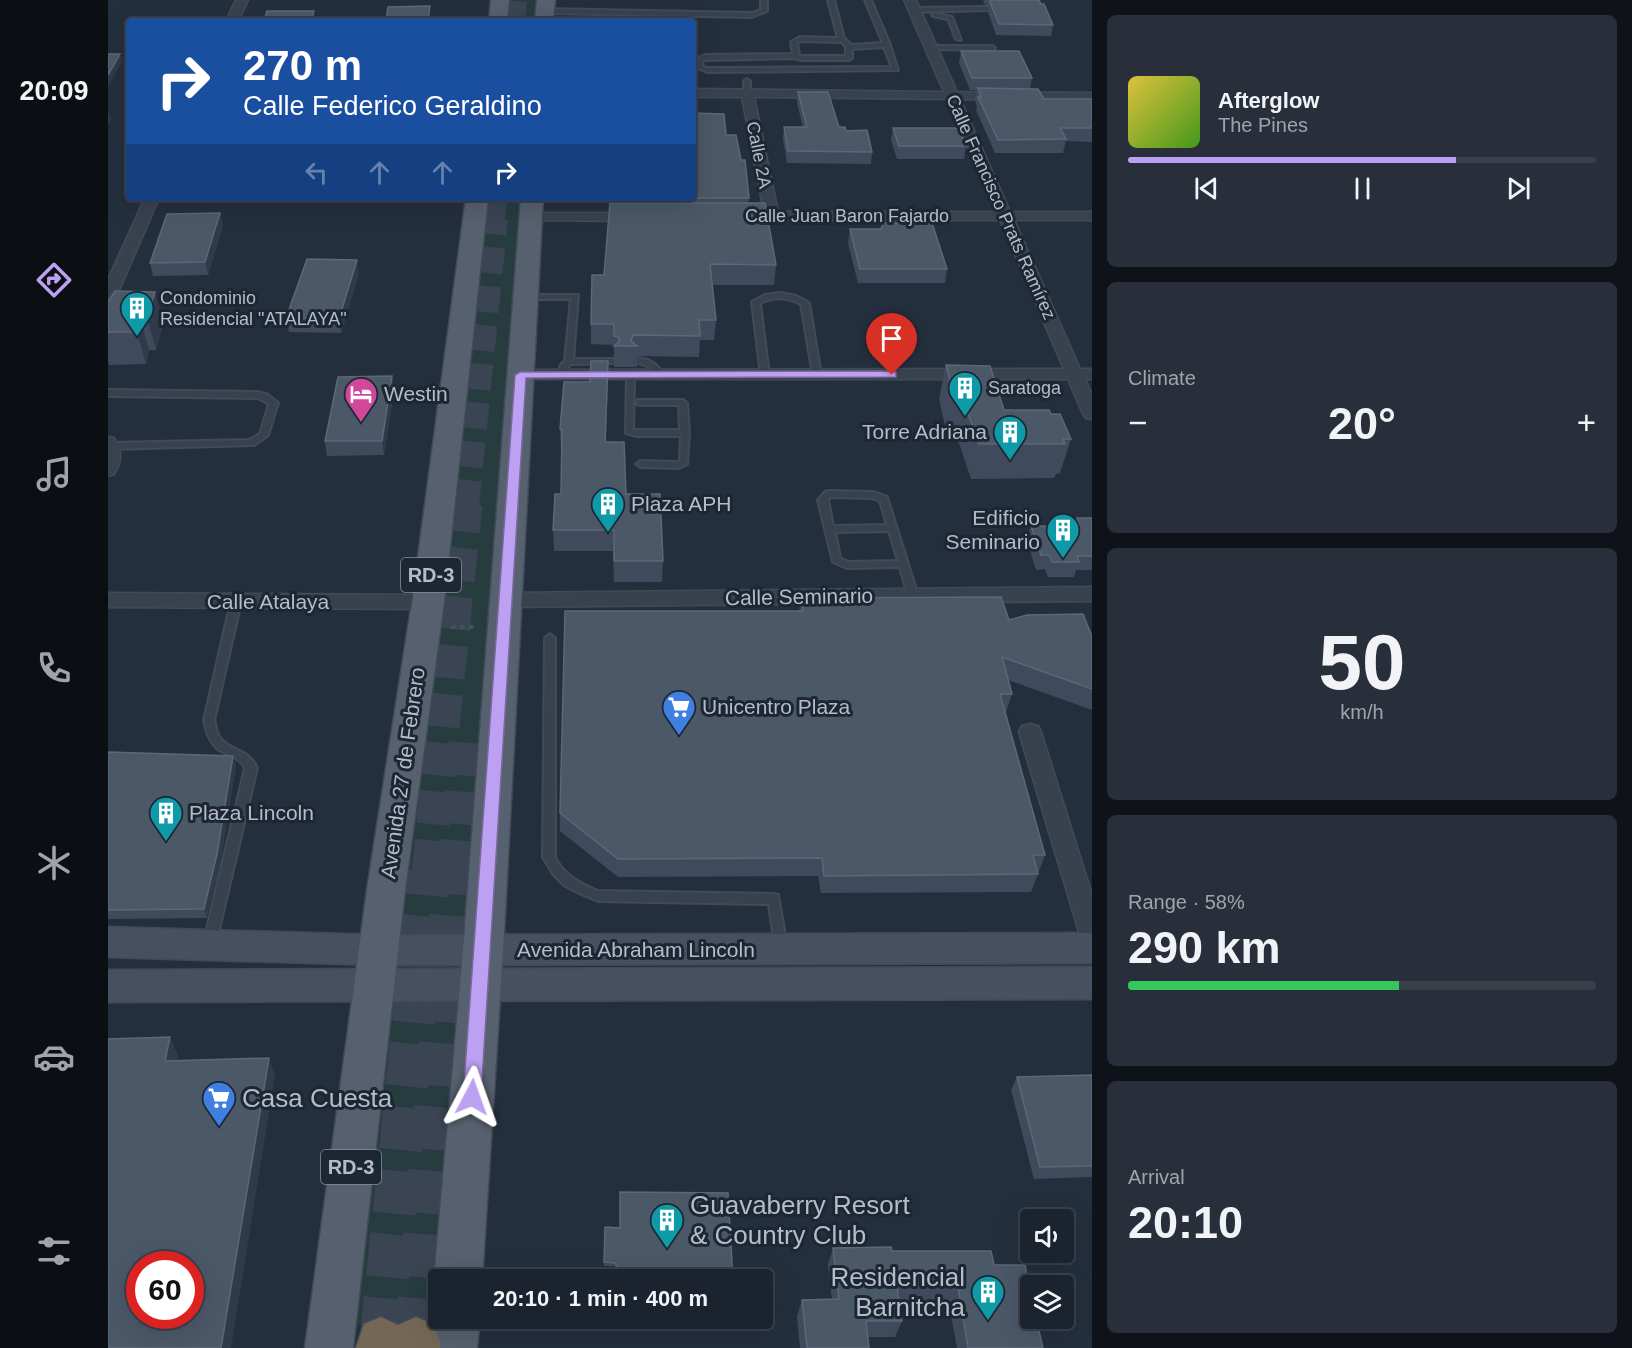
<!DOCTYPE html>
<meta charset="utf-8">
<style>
body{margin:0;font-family:Arial,sans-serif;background:#282f3a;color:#f1f3f6;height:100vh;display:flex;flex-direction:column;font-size:22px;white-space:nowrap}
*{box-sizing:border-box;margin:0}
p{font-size:20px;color:#a0a4aa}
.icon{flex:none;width:33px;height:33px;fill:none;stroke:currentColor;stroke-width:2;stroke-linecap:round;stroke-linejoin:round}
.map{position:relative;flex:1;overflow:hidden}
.side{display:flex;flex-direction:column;gap:15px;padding:15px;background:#0f1319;width:540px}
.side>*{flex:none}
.guide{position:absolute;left:18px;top:18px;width:570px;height:183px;border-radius:6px;box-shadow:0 6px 24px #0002,0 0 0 2px #39404a;background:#1a4fa0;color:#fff;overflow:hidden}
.controls{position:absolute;left:912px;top:1209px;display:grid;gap:12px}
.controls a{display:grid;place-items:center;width:54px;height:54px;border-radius:6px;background:#1b232e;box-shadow:0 6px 24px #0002,0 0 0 2px #39404a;font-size:30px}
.speed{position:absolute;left:18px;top:1251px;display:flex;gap:12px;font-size:30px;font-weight:700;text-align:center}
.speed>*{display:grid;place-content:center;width:78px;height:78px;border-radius:50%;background:#1b232e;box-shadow:0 6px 24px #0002,0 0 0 2px #39404a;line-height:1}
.speed .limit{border:9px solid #d22;background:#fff;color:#111}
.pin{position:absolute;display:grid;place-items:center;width:51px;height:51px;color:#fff;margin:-62px -26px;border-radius:50% 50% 50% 0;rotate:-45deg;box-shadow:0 0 6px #0007}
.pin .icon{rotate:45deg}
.me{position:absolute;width:66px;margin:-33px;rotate:4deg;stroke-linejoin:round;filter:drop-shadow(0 0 4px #0008)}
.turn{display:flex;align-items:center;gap:21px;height:126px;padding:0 18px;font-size:27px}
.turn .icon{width:78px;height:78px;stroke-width:2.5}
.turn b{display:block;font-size:42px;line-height:51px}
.lanes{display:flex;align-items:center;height:57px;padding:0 18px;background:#0003;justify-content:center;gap:30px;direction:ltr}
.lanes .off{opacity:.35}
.big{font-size:45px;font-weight:800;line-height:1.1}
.side .tile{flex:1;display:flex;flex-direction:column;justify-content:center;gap:9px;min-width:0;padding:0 21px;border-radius:9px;background:#282f3a}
.side .dial{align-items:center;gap:0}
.dial b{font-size:78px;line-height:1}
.song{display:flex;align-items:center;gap:18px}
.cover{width:72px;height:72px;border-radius:9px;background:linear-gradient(135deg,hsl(50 70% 55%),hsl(100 70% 35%))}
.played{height:6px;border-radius:3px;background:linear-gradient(90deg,#bca0f2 70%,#39404a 70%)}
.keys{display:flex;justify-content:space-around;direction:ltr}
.heat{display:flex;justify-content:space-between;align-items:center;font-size:33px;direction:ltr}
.charge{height:9px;border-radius:4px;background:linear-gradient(90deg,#34c759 58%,#39404a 0)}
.trip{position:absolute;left:320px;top:1269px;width:345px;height:60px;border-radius:6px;background:#1b232e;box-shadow:0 6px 24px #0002,0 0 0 2px #39404a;font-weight:800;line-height:60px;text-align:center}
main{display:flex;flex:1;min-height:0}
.tab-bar{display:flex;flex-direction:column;width:108px;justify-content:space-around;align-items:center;background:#0b0e12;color:#a0a4aa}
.tab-bar .icon{width:42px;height:42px}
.tab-bar .active{color:#bca0f2}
.tab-bar b{font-size:27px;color:#f1f3f6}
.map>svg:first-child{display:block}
.green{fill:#263c3f}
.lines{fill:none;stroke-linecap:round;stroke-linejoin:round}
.motorway-tunnel-far3{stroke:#3a4453;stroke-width:20;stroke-dasharray:20 10;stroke-linecap:butt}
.motorway-tunnel-far2{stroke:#3a4453;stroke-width:26;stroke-dasharray:26 13;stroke-linecap:butt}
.motorway-tunnel-far1{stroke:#3a4453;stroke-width:33;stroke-dasharray:33 16;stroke-linecap:butt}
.motorway-tunnel{stroke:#3a4453;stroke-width:43;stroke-dasharray:43 21;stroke-linecap:butt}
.service-casing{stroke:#414a57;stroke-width:4}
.minor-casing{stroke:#414a57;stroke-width:3}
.secondary-casing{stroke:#414a57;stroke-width:3}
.primary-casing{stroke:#414a57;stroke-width:3}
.motorway-casing{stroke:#434c59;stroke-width:3}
.path{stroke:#3f5557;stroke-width:4;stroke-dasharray:4.5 4.5;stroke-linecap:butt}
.service{fill:#38414e;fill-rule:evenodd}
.minor{fill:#38414e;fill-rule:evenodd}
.secondary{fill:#465061;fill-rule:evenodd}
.primary{fill:#56606e;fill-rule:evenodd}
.motorway{fill:#746855;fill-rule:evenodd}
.wall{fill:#3f4b5c}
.shaded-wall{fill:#2f3b4b}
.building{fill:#4b5868;stroke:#5c6777;stroke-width:1.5;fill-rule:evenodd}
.route{fill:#bca0f2;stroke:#7a689d;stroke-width:1.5}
.labels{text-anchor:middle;stroke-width:6;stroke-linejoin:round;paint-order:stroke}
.far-street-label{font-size:18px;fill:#b4bcc9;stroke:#1d2633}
.far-poi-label{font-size:18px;fill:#b4bcc9;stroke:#1d2633;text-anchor:start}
.shield{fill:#1d2633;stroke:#878f9c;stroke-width:1.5}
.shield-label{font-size:20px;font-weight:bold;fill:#b4bcc9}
.poi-label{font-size:21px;fill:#b4bcc9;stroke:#1d2633;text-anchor:start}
.street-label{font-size:21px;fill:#b4bcc9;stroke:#1d2633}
.near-poi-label{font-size:26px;fill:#b4bcc9;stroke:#1d2633;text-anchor:start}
</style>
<main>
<nav class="tab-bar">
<b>20:09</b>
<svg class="icon active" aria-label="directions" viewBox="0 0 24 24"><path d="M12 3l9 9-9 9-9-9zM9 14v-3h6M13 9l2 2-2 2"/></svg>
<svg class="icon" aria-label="music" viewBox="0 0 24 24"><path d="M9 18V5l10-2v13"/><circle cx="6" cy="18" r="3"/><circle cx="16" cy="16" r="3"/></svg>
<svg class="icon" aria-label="phone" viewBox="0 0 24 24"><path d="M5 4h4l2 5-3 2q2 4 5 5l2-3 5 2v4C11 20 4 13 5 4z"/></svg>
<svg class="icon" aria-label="climate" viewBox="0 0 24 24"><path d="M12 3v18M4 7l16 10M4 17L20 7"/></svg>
<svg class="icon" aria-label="car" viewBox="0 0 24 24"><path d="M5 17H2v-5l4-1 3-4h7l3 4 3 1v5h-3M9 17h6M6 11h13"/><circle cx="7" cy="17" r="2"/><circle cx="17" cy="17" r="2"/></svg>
<svg class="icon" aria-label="filters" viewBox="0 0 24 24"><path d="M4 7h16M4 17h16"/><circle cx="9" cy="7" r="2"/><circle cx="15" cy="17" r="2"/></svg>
</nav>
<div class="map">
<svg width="984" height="1348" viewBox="0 0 984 1348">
<rect width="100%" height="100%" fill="#242f3e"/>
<g class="green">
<path d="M396 0H433L432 21H394Z"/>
<path d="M375 198H419L330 1280V1318L337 1320 240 1325Z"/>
</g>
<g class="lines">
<g class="motorway-tunnel-far3">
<path d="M407 21 409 0"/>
<path d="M387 221 389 198"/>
</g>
<path class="motorway-tunnel-far2" d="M358 506 387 219"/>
<g class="motorway-tunnel-far1">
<path d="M320 873 358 504"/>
<path d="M346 873 358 730"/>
</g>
<g class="motorway-tunnel">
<path d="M273 1341 321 872"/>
<path d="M308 1341 346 872"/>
</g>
<defs>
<g id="service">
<path d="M653 0H659V11L644 17 437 13 434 11 437 9 644 13 653 10Z"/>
<path d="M720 0H726L736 38 743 45 775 43 757 0H763L782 45 790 70 600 72 589 68 588 59 597 55 685 54 683 42 692 37 730 38ZM693 41 734 42 738 47V56H694L691 55 689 43ZM776 47 784 67 600 68 595 67 594 60 687 58 693 60H741L744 58V49Z"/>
<path d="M879 7 881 8V10L806 12 803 10 806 8Z"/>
<path d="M827 13 844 17 853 40 848 39 840 19 825 16 824 15Z"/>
<path d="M823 46H884L887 48 884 50 821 49 820 48Z"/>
<path d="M639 79 642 81V93L639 95 636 93V81Z"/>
<path d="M672 293 688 296 701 303 713 375 712 377H709L705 375 693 304C680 297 666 296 652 303L661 375 657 377 653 375 644 302 657 295Z"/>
<path d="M415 295H470L465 359H509V363L463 364 460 367 458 377H452V366L457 361 463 299H418L414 297Z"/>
<path d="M525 358C540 357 549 363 556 375L552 377H549C542 366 537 364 525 362Z"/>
<path d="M519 373H522L526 375 525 430H572L571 405H532L529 404V400H575L579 403 581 433 579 464 571 468 532 467 528 464 532 461 569 462 572 461 573 436H528L518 433Z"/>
<path d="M0 390 150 392 160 395 170 403 160 435 146 445 1 449V443L141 440 152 434 161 404 150 398 0 396Z"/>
<path d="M720 491 765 492 779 497 810 596 809 598H801L800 596 792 567 739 568 725 562 710 500 717 492ZM722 497 764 498 772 501 779 525 725 526 720 500ZM781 531 790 561 740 562 732 558 727 532Z"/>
<path d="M128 599 133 602 106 720C108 726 108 733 112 738 124 753 139 747 149 768L108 942 106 946 102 947 98 946 96 942 137 768C132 757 120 756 110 749 101 742 98 731 96 720L123 602Z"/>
<path d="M442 634 447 638V857C455 875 473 884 490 891L666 894 670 895 679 947 677 951 673 952 669 951 667 947 661 904 490 901 471 893 456 885 445 874 435 857 437 638Z"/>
</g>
<g id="minor">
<path d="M128 0H140L130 21H118Z"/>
<path d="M796 0H808L849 92 984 93V101L852 99 902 212H984V220H906L972 369H984V379H977L984 395V419L978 418 975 414 960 379H406L404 375 412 370 956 369 892 220H631L624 216 631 212H656L634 97H585V89L836 92ZM646 97 839 99 888 212H670Z"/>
<path d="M37 198H51L8 297 0 302V280Z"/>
<path d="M423 213H527L534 217 527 221 418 220 416 217Z"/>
<path d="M0 437 6 438C14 450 14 462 6 474L0 476Z"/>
<path d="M984 587V601L397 607 390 605 387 600 390 595 397 593Z"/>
<path d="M0 593 320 595 327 597 330 602 327 607 320 609 0 607Z"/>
<path d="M922 724 930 726 933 732 984 895V946L975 942 972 935 911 732 914 726Z"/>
</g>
<g id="secondary">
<path d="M0 927 270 935 984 933V963L270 965 0 957Z"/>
<path d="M984 967V999L0 1002V970Z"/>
</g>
<g id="primary">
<path d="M383 0H401L399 21H381Z"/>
<path d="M429 0H447L445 21H427Z"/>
<path d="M358 198H380L336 602 297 890 245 1348H197L259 890 304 602Z"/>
<path d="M413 198H435L395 951 374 1280H330V1288L326 1280 355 951Z"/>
<path d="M330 1304V1318H372L369 1348H321L324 1318Z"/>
</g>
<path id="motorway" d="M273 1317 290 1325 308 1317 325 1324 332 1341V1348H248L256 1324Z"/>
</defs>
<use href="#service" class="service-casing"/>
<use href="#minor" class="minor-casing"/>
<use href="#secondary" class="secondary-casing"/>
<use href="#primary" class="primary-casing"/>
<use href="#motorway" class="motorway-casing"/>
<path class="path" d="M343 627H368"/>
<use href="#service" class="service"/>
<use href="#minor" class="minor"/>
<use href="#secondary" class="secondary"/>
<use href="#primary" class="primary"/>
<use href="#motorway" class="motorway"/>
</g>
<g class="wall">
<path d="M875 0H931L945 25 943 36 888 35 880 12 881 7 877 5Z"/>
<path d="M853 51 924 78 922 89 936 99H984V142L958 141 955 153H887L868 110 869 106 867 101 869 90H862L851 63Z"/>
<path d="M690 92 731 127 738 131 764 152 763 164 679 163 675 139 676 127H695L689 103Z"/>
<path d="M785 128 858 146 856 159H789L783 140Z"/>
<path d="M618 135 641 198 640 203 668 265 666 285H604L608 320 606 340H592L591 357 529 356V367H506V345L483 344V324L496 275 551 203V198H585Z"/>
<path d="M112 213 115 226 100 275 45 276 42 263Z"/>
<path d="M742 229H773L839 269 837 283H750L740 243Z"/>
<path d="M251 273 233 333 181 332 178 318Z"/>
<path d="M47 292 55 324 48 350H41L38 364 1 365 0 361V302Z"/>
<path d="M838 365 896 410 943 414 963 439 952 473 948 474 946 478 863 479 848 434H839L831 399Z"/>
<path d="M284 376 286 390 276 455 219 456 217 441Z"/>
<path d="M500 381 498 442 518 494 555 561 554 582H506L505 551H446L445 530 453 494 454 450H453L452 429 482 382Z"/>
<path d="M969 518H984V570H968L966 577H940L937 569 928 570 919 540 923 526H966Z"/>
<path d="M693 598 901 620 984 634V710L900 680 904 694 898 712H897L937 855 923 892 713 893 710 876 510 877 452 831V813L691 611Z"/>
<path d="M0 752 128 765 112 864 99 918 0 919Z"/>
<path d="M984 1075V1177L926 1179 903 1090 909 1077Z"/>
<path d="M620 1193 508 1266H496L497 1227 512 1228Z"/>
<path d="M725 1248 784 1251 886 1265 935 1348H849L841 1304H792L794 1321 787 1337H760L761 1348H692L689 1316 694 1300 724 1299 720 1265Z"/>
</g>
<g class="shaded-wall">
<path d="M206 11 207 19V21H203Z"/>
<path d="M12 54 14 62 0 87V75Z"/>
<path d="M1 112 3 120 0 125V113Z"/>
<path d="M112 213 115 226 100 275 97 262Z"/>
<path d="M249 260 251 273 233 333 231 319Z"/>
<path d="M47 292 55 324 48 350 39 318Z"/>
<path d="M32 318 41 350 38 364 29 332Z"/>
<path d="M500 361V381L497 462V442Z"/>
<path d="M284 376 286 390 276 455 274 441Z"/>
<path d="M125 756 128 765 112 864 99 918 96 909Z"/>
<path d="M62 1037 70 1054 65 1077 57 1061Z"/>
<path d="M161 1058 167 1075 123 1348H113Z"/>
</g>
<g class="building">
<path d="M883 0H931L933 4H936L945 25 891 24 882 2Z"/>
<path d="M322 6 320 21H278L280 7Z"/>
<path d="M159 11H206L203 21H156Z"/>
<path d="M853 51H911L924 78H864Z"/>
<path d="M0 54H12L0 75Z"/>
<path d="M870 88 930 89 936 99H984V128H952L958 139 890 140 870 97H873Z"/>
<path d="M690 92H720L731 127H737L738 131 759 130 764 152 680 151 676 127H699Z"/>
<path d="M585 113 616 114 618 135H628L633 160H637L641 198H552H585Z"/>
<path d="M785 128H851L858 146H791Z"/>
<path d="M502 203H657L668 265 602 264 608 320H591L592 336 525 335 523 341 529 346H506L511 342V337L506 336V324H483L484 275H496Z"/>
<path d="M112 213 97 262 42 263 59 214Z"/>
<path d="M775 223H824L839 269H752L742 229H773Z"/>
<path d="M199 259 249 260 231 319 178 318Z"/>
<path d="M7 291 47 292 39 318H32L29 332H0V302Z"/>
<path d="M483 361H500L497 442H516L518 494H552L555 561H506V530H445L447 494H453L454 430 452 429 456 382H482Z"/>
<path d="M838 365 882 366 896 410H941L943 414H952L963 439H955L957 444H871L855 400H847Z"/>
<path d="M284 376 274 441H217L230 377Z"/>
<path d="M969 518H984V556H969L971 562H944L941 555H933L923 526H972Z"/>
<path d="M893 597 901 620 919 615 975 614 983 634H984V689L894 657 904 694H892L937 855H925L930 874 716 876 714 858 510 859 452 813 457 611H695L693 598Z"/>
<path d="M0 752 125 756 109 854 96 909 0 910Z"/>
<path d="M62 1037 57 1061 161 1058 113 1348H0V1039ZM32 1264H82V1316H32Z"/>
<path d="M984 1075V1166L932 1167 909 1077Z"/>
<path d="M512 1192 620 1193 625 1280H508V1263L496 1262 497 1227 512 1228Z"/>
<path d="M783 1247 784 1251H883L886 1265H917L922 1292V1318H928L935 1348H860L850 1287H789L794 1321H758L761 1348H699L694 1300 731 1299 725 1248Z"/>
</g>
<path class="route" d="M784 371 788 372V377L418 378 373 1097 370 1103 364 1105 357 1103 355 1097 407 375 412 372Z"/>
<defs>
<symbol id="building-pin" viewBox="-11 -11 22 30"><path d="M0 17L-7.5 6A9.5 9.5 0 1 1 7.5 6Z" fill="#0f9aa8" stroke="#1d2633"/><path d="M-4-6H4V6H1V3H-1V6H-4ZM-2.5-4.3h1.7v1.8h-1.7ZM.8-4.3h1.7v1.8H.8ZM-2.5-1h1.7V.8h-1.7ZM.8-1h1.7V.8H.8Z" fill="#fff"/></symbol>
<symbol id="hotel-pin" viewBox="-11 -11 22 30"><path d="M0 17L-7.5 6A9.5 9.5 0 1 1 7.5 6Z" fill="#d1479c" stroke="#1d2633"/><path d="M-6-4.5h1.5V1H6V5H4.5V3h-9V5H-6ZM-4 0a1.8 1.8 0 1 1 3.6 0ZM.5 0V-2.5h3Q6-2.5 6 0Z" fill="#fff"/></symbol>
<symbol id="supermarket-pin" viewBox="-11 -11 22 30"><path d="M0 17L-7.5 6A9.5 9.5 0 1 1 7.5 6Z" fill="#3f7fe0" stroke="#1d2633"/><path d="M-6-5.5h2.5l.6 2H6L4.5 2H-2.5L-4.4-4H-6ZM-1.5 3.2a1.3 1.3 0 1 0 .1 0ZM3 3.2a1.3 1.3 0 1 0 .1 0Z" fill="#fff"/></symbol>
</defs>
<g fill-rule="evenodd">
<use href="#building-pin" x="10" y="289" width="38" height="52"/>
<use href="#building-pin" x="838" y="369" width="38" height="52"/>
<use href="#hotel-pin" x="234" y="375" width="38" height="52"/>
<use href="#building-pin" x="883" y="413" width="38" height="52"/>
<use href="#building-pin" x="481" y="485" width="38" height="52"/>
<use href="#building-pin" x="936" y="511" width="38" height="52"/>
<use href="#supermarket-pin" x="552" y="688" width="38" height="52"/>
<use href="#building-pin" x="39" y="794" width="38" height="52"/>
<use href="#supermarket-pin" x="92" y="1079" width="38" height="52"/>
<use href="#building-pin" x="540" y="1201" width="38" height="52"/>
<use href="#building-pin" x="861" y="1273" width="38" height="52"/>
</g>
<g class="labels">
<g class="far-street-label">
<text transform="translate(651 155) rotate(79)" y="6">Calle 2A</text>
<text transform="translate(893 207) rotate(66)" y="6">Calle Francisco Prats Ramírez</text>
<text x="739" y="222">Calle Juan Baron Fajardo</text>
</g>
<g class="far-poi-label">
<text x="52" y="304">Condominio<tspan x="52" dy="21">Residencial "ATALAYA"</tspan></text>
<text x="880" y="394">Saratoga</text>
</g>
<g class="shield">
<rect x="293" y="558" width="60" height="34" rx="4.5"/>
<rect x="213" y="1150" width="60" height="34" rx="4.5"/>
</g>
<g class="shield-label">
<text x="323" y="582">RD-3</text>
<text x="243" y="1174">RD-3</text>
</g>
<g class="poi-label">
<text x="276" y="401">Westin</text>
<text x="879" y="439" text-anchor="end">Torre Adriana</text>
<text x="523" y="511">Plaza APH</text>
<text x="932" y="525" text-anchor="end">Edificio<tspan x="932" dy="24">Seminario</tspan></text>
<text x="594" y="714">Unicentro Plaza</text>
<text x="81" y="820">Plaza Lincoln</text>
</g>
<g class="street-label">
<text transform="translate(691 597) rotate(-1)" y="7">Calle Seminario</text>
<text x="160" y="609">Calle Atalaya</text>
<text transform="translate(295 773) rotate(-82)" y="7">Avenida 27 de Febrero</text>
<text x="528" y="957">Avenida Abraham Lincoln</text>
</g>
<g class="near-poi-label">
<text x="134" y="1107">Casa Cuesta</text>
<text x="582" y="1214">Guavaberry Resort<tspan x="582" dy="30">&amp; Country Club</tspan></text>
<text x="857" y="1286" text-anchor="end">Residencial<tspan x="857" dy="30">Barnitcha</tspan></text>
</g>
</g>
</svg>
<div class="controls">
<a><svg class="icon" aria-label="sound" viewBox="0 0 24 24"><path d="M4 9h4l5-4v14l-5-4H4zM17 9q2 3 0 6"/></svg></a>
<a><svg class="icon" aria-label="layers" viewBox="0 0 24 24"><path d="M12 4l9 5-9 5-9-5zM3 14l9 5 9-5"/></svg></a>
</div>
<div class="speed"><div class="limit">60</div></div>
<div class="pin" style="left:784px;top:375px;background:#d93025"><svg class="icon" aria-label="arrive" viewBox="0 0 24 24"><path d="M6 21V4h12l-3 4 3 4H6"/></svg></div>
<svg class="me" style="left:364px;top:1097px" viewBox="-20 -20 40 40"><path d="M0-17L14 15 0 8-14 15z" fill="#bca0f2" stroke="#fff" stroke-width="4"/></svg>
<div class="trip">20:10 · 1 min · 400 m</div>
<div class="guide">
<div class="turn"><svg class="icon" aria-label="right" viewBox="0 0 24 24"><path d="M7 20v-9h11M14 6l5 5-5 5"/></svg><div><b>270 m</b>Calle Federico Geraldino</div></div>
<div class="lanes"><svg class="icon off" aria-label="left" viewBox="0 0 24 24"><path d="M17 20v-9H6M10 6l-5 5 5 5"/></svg><svg class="icon off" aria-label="ahead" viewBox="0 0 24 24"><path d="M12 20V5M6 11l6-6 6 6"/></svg><svg class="icon off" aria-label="ahead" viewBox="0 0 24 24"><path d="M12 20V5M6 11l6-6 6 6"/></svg><svg class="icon" aria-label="right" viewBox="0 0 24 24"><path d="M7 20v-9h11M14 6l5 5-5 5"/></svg></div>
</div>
</div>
<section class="side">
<div class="tile">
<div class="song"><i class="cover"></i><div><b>Afterglow</b><p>The Pines</p></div></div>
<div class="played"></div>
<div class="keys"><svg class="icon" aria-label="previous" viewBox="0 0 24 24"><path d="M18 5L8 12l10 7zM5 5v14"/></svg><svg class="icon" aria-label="pause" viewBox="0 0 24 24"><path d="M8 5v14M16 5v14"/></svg><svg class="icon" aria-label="next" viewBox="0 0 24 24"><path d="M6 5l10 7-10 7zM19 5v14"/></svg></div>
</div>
<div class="tile"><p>Climate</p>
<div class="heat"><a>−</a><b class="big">20°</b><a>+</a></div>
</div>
<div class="tile dial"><b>50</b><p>km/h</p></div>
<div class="tile"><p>Range · 58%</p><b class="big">290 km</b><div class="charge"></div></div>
<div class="tile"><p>Arrival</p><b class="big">20:10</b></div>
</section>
</main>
